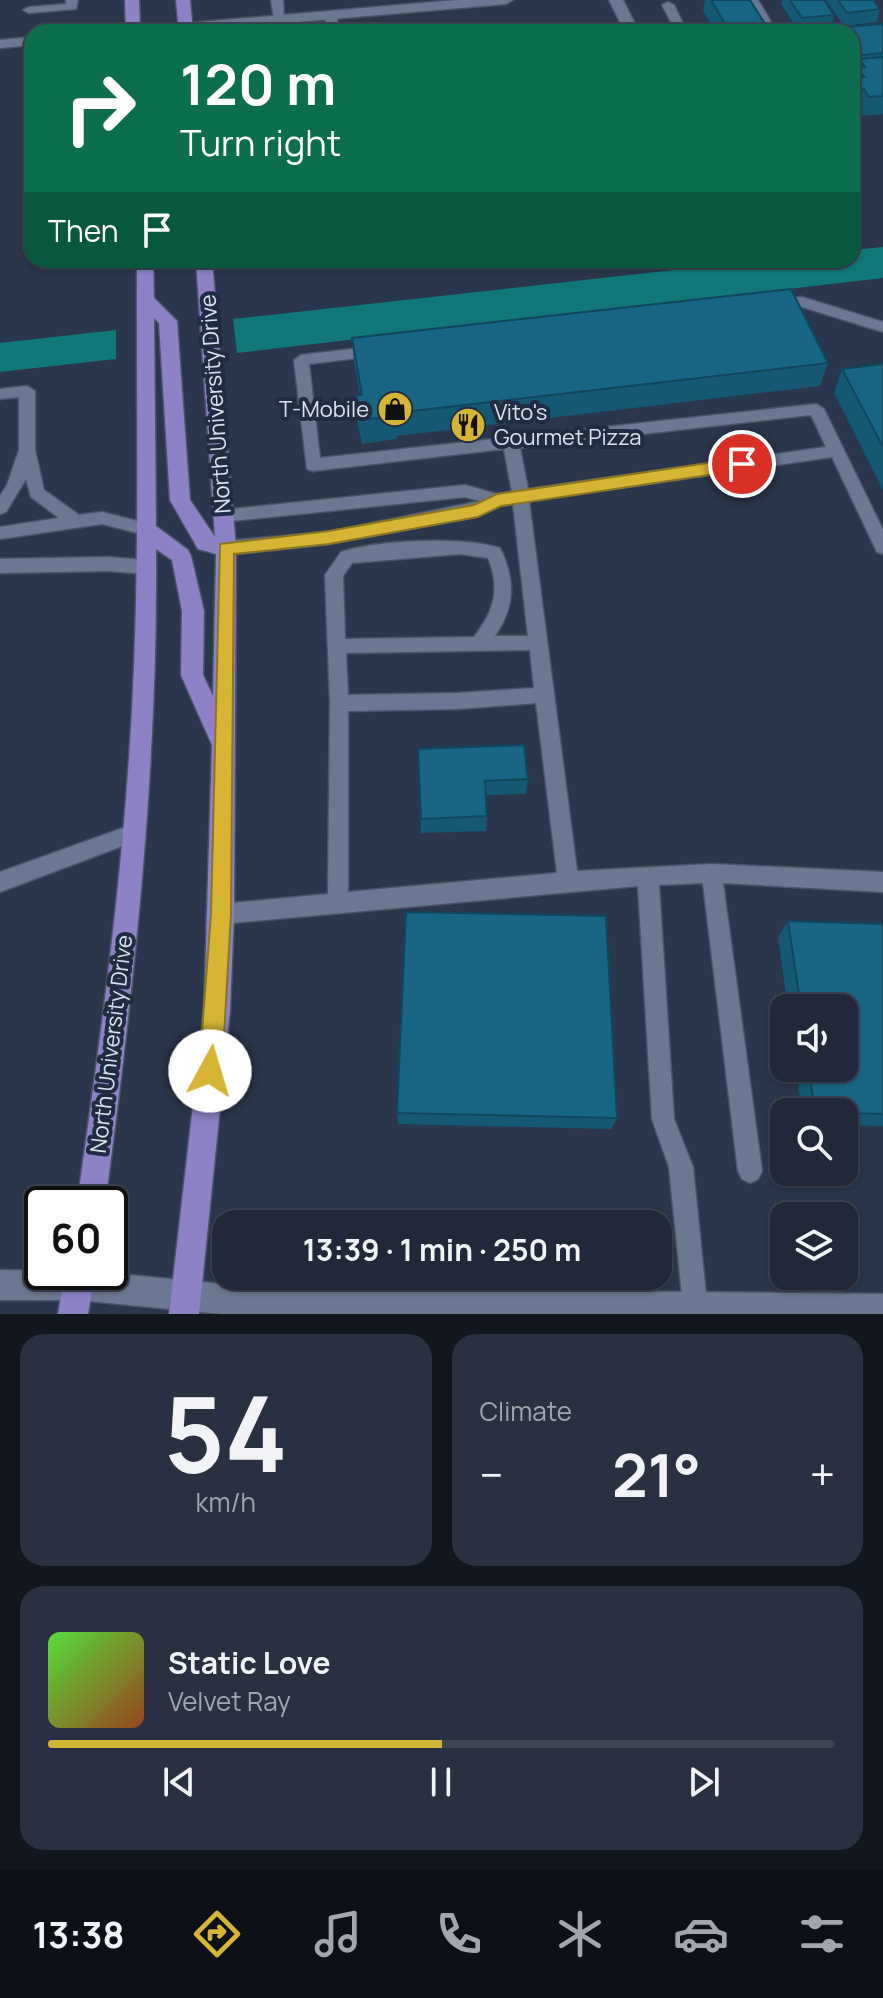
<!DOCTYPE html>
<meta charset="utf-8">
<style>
body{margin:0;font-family:Manrope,sans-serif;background:#283041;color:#f1f3f6;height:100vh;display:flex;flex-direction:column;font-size:30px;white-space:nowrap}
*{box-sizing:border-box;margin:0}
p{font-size:26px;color:#a2a6ae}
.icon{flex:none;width:44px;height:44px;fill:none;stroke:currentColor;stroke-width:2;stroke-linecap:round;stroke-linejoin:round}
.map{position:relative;height:1314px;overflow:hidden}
.drawer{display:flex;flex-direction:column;gap:20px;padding:20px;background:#12161f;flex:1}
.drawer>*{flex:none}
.banner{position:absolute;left:24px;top:24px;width:836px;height:244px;border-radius:24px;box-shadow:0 2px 6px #0004,0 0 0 2px #3d4453;background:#0b6e4f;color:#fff;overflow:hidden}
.buttons{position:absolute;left:770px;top:994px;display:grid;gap:16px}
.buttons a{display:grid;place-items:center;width:88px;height:88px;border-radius:16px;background:#202839;box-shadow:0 2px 6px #0004,0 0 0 2px #3d4453;font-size:40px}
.speed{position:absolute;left:24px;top:1186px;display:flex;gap:16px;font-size:40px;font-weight:700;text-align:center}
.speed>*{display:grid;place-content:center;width:104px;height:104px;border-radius:50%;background:#202839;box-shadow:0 2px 6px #0004,0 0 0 2px #3d4453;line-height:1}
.speed .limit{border:4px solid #111;border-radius:12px;background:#fff;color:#111}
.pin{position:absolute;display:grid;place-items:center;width:68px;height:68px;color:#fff;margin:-34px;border:4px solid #fff;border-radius:50%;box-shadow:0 2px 8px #0007}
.me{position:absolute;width:88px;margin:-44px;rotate:6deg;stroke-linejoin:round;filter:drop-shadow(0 0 6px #0008)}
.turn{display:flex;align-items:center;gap:28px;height:168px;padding:0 24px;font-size:36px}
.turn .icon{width:104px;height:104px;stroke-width:2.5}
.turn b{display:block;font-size:56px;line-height:68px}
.then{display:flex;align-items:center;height:76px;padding:0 24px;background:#0003;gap:16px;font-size:30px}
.big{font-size:60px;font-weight:700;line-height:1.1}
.drawer .tile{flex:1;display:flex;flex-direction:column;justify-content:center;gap:12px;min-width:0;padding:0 28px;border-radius:24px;background:#283041}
.drawer .dial{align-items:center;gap:0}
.dial b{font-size:104px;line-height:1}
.song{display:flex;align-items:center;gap:24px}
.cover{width:96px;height:96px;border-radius:12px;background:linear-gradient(135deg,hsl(110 70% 55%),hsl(20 70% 35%))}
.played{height:8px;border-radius:4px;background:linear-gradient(90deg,#d6b534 50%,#3d4453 50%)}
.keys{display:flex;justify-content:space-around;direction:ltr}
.heat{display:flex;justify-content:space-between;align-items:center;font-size:44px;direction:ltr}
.drawer .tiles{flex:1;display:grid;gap:20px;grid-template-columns:1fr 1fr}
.tile:last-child{grid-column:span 2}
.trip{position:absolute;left:212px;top:1210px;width:460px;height:80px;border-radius:24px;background:#202839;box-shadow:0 2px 6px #0004,0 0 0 2px #3d4453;font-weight:700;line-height:80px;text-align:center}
.tabs{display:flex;height:128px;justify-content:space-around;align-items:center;background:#0d1017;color:#a2a6ae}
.tabs .icon{width:56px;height:56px}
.tabs .current{color:#d6b534}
.tabs b{font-size:36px;color:#f1f3f6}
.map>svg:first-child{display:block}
.water{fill:#107877}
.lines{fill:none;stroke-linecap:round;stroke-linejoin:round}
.service-casing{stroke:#4a5466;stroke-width:3}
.minor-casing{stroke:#4a5466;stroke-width:3}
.tertiary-casing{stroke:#4a5466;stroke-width:3}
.primary-casing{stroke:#4a5466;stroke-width:3}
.service{fill:#6a7891;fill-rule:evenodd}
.minor{fill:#6a7891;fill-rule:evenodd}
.tertiary{fill:#6a7891;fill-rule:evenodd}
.primary{fill:#8c82c5;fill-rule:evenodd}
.wall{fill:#145871}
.building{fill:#176683;stroke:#10475c;stroke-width:2}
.route{fill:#d6b534;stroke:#8b7622;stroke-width:2}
.labels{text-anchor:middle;stroke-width:8;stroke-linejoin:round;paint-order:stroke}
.street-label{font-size:22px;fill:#dae2f0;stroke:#202c41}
.poi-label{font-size:22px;fill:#dae2f0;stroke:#202c41;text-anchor:end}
</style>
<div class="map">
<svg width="883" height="1314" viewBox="0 0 883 1314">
<rect width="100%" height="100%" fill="#2a364c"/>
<g class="water">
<path d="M883 247V278L237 353 233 319 763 260H852V250Z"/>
<path d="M116 330V359L0 372V343Z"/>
</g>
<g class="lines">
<defs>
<g id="service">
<path d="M66 0H78L76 9 29 13 23 10 29 7 66 4Z"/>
<path d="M271 0H283L284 21 274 19Z"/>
<path d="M746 0H758L777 32H765Z"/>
<path d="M668 2 674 5 687 32H626L632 29 673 26 662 5Z"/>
<path d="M330 12 336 15 340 32H328L324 15Z"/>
<path d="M802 297 883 322V332L802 307 776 310 769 305 776 300Z"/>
<path d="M377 346 382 347V355L309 364 320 458 816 404 824 409 883 530V554L877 552 832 457 529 501 577 871 712 864 883 872V892L723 883 762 1171 758 1179 750 1183 742 1179 738 1171 703 883 659 885 674 1119 693 1167 707 1305 703 1314H686L683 1305 669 1167 652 1119 638 886 221 924 214 921 211 914 214 907 221 904 328 894 330 703 325 575 341 552C379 540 462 536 500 548 516 581 515 606 495 636H528L513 504 500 506 478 516 329 544 226 555 218 548 226 541 329 532 480 501 465 497 223 522 215 516 223 510 465 485 497 494 512 492 504 449 313 471 307 469 294 360 301 355ZM811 415 826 447 528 489 520 448ZM460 554 488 558C501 589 494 611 474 637L345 639 343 576 352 563ZM530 650 534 688 458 693 348 695 346 653ZM536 703 557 873 348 892V711L458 709Z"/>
<path d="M27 386 35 391V450L44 490 79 515 102 512 145 523 151 524 153 529 151 534 145 535 102 524 0 539V527L59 518 31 497 26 479 6 512 0 514V496L7 485 19 450V397L0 399V389Z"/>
<path d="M108 557 146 560 155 567 146 574 108 571 0 573V559Z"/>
<path d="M134 824 141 827 144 833 141 839 0 892V872Z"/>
</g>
<g id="minor">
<path d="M457 0H513L506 4 180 32H123L130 28Z"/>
<path d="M609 0H623L639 32H625Z"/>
<path d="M32 37V45L0 48V40Z"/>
</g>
<path id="tertiary" d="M0 1270 98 1272 263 1288 883 1294V1314H221L78 1300H0Z"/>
<g id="primary">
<path d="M125 0H139L140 32H126Z"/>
<path d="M176 0H190L193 32H179Z"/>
<path d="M137 260H153L154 298 177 321 190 500 215 537 196 260H212L236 548 234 914 230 1010 199 1314H169L204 1010 212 745 181 675 182 611 172 560 156 549C158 769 134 986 105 1204H77C98 1056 119 907 129 758 141 592 136 426 137 260ZM154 318 159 323 170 500 198 549 216 554 213 696 203 675 204 611 191 556 188 550 156 526Z"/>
<path d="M65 1272H95L88 1314H58Z"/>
</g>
</defs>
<use href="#service" class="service-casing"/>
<use href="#minor" class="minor-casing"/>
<use href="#tertiary" class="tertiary-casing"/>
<use href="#primary" class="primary-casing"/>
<use href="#service" class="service"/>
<use href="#minor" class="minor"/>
<use href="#tertiary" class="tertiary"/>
<use href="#primary" class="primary"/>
</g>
<g class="wall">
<path d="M705 0H750L770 32H715L703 11Z"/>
<path d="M782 0H824L834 15 831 28 799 31 781 4Z"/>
<path d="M826 0H873L880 9 877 22 844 26Z"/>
<path d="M883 24V114L863 116 858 108 852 109V78H854L856 69H852V32H832L833 28Z"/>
<path d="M352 338 828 363 820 386 397 436V439L362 444 357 419 355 396 360 395 354 362Z"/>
<path d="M883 364V490L834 393 842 369Z"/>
<path d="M418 749 528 779 526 794 486 795 487 816 486 831 421 833Z"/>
<path d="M788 921 883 924V1126L844 1125V1112H802L796 1068H844V1008H788L778 937Z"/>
<path d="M397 1113 617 1118 611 1129 398 1124Z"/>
</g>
<g class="building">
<path d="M711 0H750L770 32H730Z"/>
<path d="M790 0H824L834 15 802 18Z"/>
<path d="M838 0H873L880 9 847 13Z"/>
<path d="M883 24V53L852 56V47L858 46 852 38V32H835L833 28Z"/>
<path d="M883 57V96L869 97 864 89 853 90 852 78 864 77 858 68 865 67 859 59Z"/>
<path d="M791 289 828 363 396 413V416L360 420 355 396 362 395 352 338Z"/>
<path d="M883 364V447L842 369Z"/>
<path d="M524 745 528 779 485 781 487 816 421 819 418 749Z"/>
<path d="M406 912 606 916 617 1118 397 1113Z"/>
<path d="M788 921 883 924V1114L844 1113V1112H815L809 1068H844V1008H801Z"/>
</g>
<path class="route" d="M742 458 750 464 742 470 501 506 478 517 329 544 234 554 231 914 222 1071 218 1079 210 1082 202 1079 199 1071 211 914 220 544 329 531 474 505 497 494Z"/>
<defs>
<symbol id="shop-disc" viewBox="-11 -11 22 22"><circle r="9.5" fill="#d6b534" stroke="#202c41"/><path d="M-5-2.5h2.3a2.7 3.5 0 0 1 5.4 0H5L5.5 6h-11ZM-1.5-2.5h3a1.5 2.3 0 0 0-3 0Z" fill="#111"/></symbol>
<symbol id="restaurant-disc" viewBox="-11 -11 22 22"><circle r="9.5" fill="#d6b534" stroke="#202c41"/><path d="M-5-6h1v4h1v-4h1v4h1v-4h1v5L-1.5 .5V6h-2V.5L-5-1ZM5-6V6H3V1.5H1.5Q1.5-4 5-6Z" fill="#111"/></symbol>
</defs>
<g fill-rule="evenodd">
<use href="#shop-disc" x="375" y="389" width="40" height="40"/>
<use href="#restaurant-disc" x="448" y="405" width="40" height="40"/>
</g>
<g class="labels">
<g class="street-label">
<text transform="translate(215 404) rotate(-94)" y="8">North University Drive</text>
<text transform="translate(111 1044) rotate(-83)" y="8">North University Drive</text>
</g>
<g class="poi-label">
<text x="369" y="417">T-Mobile</text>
<text x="494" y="420" text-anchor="start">Vito's<tspan x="494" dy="25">Gourmet Pizza</tspan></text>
</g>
</g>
</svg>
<div class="buttons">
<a><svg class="icon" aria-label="sound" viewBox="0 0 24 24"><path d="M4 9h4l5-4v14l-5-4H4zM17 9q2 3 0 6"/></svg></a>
<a><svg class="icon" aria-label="search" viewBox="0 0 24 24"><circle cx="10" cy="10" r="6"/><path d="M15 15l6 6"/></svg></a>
<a><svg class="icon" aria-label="layers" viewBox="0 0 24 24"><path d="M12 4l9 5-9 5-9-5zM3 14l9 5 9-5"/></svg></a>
</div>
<div class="speed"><div class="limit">60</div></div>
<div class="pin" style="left:742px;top:464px;background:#d93025"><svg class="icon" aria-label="arrive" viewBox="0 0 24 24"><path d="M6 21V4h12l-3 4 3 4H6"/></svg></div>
<svg class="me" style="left:210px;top:1071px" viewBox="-20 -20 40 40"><circle r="19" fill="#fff"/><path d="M0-13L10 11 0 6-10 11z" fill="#d6b534"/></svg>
<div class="trip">13:39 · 1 min · 250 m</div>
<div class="banner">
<div class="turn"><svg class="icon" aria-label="right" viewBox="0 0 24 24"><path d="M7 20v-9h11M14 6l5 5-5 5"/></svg><div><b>120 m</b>Turn right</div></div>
<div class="then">Then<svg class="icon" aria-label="arrive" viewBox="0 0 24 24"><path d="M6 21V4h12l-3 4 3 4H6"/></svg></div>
</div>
</div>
<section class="drawer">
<div class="tiles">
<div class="tile dial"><b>54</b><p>km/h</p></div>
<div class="tile"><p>Climate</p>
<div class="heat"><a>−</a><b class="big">21°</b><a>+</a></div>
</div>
<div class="tile">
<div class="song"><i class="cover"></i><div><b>Static Love</b><p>Velvet Ray</p></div></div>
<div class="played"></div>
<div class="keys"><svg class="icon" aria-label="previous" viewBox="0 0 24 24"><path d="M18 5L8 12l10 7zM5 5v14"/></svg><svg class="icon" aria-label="pause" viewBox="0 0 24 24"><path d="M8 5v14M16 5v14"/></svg><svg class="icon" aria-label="next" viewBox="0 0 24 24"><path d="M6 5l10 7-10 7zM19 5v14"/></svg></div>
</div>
</div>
</section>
<nav class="tabs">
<b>13:38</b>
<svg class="icon current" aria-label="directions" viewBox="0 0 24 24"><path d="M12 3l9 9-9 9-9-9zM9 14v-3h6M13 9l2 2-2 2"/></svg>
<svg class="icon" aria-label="music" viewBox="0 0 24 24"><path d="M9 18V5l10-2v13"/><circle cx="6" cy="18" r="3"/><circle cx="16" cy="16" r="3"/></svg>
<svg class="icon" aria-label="phone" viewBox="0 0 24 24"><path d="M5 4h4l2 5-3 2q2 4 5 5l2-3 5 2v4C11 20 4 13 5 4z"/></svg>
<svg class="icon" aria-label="climate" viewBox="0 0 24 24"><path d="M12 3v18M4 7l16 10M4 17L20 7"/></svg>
<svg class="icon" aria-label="car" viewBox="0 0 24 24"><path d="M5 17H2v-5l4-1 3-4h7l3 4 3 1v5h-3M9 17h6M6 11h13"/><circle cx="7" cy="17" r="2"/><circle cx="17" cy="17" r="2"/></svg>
<svg class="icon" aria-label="filters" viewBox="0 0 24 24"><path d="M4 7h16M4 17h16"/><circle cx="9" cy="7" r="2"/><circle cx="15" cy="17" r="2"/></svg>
</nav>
